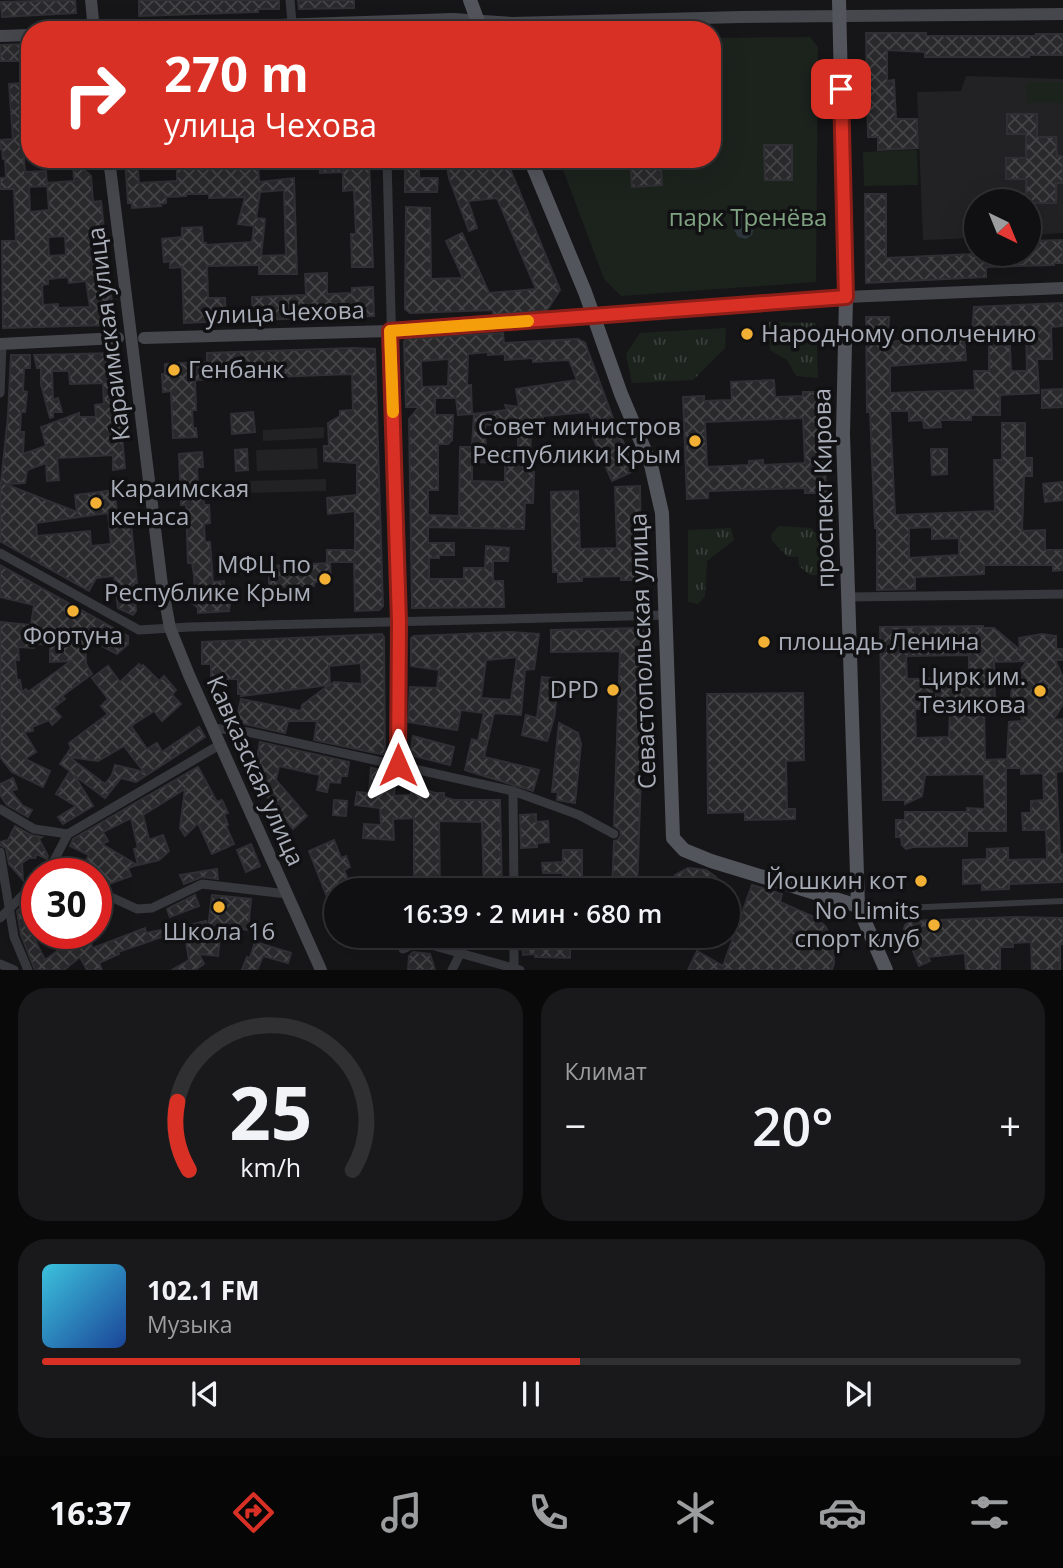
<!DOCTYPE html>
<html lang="ru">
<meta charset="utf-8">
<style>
body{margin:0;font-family:"Open Sans",sans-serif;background:#19191b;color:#f1f3f6;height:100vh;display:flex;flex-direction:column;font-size:26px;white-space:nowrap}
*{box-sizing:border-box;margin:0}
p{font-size:23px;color:#9c9d9f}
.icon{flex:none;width:38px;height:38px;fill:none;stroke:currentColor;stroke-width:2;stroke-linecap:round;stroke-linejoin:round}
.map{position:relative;height:970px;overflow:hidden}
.details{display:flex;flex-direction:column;gap:18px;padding:18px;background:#09090a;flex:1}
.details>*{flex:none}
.guide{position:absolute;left:21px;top:21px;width:700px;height:147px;border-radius:28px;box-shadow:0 7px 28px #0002,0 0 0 2px #303032;background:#d93025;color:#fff;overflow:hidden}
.needle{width:46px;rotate:137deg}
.tools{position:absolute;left:964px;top:189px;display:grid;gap:14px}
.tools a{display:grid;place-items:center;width:77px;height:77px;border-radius:50%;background:#101012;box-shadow:0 7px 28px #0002,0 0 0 2px #303032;font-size:35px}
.speed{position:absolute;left:21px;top:858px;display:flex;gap:14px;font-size:35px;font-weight:700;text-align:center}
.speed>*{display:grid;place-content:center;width:91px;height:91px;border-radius:50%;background:#101012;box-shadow:0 7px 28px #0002,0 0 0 2px #303032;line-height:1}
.speed .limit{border:10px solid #d22;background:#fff;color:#111}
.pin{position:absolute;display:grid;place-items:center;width:60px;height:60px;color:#fff;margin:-30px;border-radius:14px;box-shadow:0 4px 10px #0006}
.me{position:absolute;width:77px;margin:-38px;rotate:0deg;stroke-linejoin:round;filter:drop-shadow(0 0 5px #0008)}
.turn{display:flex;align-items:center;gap:24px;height:147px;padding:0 28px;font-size:32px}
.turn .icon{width:91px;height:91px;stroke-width:2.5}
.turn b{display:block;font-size:49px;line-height:60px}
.big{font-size:52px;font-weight:600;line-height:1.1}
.details .tile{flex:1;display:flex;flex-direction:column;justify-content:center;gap:10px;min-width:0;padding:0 24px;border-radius:28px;background:#19191b}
.details .dial{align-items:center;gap:0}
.dial svg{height:182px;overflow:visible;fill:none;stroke:#303032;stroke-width:7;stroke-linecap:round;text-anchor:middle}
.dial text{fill:#f1f3f6;stroke:none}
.song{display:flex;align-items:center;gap:21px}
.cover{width:84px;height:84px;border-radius:10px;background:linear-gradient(135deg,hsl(190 70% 55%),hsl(220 70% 35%))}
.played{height:7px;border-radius:4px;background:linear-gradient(90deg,#d93025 55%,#303032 55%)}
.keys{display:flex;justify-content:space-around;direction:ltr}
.heat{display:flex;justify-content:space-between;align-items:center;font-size:38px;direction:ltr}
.details .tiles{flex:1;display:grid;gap:18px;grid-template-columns:1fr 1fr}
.tile:last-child{grid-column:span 2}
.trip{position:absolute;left:324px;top:878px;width:416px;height:70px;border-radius:35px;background:#101012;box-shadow:0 7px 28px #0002,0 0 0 2px #303032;font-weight:600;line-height:70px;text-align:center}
.dock{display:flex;height:112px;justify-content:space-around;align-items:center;background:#060607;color:#9c9d9f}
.dock .icon{width:49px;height:49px}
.dock .selected{color:#d93025}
.dock b{font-size:32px;color:#f1f3f6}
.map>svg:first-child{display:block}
.built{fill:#222225}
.grass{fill:url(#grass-tufts)}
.park{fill:#1c231d}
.water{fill:#2c353c}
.building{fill:url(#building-cross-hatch);stroke:#303034;stroke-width:2;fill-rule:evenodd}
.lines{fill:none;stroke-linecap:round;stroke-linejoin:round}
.pedestrian{stroke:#37383d;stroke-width:6}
.minor{stroke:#37383d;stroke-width:9}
.secondary{stroke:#45474d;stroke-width:12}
.primary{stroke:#53555c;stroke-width:14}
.route-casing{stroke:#8d1f18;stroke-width:18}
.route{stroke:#d93025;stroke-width:12}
.slow{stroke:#f59e0b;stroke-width:12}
.poi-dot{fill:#f2b134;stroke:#111113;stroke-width:2.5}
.labels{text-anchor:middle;stroke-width:7;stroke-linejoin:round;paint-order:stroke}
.park-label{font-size:24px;fill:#7fa381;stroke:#111113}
.street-label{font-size:24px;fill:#a8adb8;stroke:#111113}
.poi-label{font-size:24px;fill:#a8adb8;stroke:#111113;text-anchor:end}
</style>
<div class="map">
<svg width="1063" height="970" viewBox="0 0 1063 970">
<defs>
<pattern id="grass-tufts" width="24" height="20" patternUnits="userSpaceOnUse" patternTransform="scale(1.75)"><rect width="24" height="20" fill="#1c231d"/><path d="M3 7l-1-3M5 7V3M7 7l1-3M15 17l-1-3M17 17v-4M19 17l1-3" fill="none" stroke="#3a403c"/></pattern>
<pattern id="building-cross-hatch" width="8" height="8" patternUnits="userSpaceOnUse" patternTransform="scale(1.75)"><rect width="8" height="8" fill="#29292c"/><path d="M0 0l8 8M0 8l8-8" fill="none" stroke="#454548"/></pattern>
</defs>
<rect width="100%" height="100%" fill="#161618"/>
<g class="built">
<path d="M966 76 1063 79V233L1029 235V201H976V238L923 240 917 92 961 91Z"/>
<path d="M324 427V438L263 441V430Z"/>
<path d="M317 448 318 469 257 471 256 450Z"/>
<path d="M326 479V491L241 493V481Z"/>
</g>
<g class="grass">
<path d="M769 322 816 323 818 378 796 376 787 360 770 350Z"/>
<path d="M726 328 725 348 693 380 632 383 626 354 640 333Z"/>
<path d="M779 526 811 528 820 537 821 575H810L799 566 798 557H788L772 541 771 535Z"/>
<path d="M731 528 734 540 707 561 705 596 698 604 688 602V530Z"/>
</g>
<g class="park">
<path d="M810 37 818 47 816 282 621 296 604 279 559 159H712V38Z"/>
<rect x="1027" y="82" width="36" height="21"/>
<path d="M917 150 918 185 864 186 863 152Z"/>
</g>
<path class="water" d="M744 207C755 213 756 223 752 235L746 239 738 237 732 226 735 212Z"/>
<g class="building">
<path d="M75 0 76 13 2 17 1 2Z"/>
<path d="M139 0H279V9H258V12L139 16Z"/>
<path d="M298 0H354V8L299 9Z"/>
<path d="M866 33H926V36H1036V34H1063V55H1029V57H925V52L887 50V81L894 80 896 119H917L918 148 878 150V137H868Z"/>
<path d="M30 44V61H0V45Z"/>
<path d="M21 83 22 103 30 102V145H23L25 172 46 171 47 186 29 187 30 212 49 210 47 183 74 181 73 160 91 176 93 202 101 201 114 321 110 325 3 328 2 241H16L14 189H0V178H6L5 159H3L2 149H0V140L13 139 9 84ZM65 236 66 255 49 256 48 237ZM68 277 69 283 86 281 90 307 58 308V304L43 305 42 285 48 284V279Z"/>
<path d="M1007 114H1037V137H1056L1057 156H1063V183H1056V203H1029L1026 201V179H1006V158H1026V134H1007Z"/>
<path d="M764 145H792V180H765Z"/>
<path d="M125 159H137L139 183 177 181V168H192V159H216V167H241L240 159H258L259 182 294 178 297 274H259V265L207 266 208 298H225L226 321 184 323 182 267 170 268V261L164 262 162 239 182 237V228L202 227 203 243H206V245L252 242 254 226 238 224 245 197 209 198V194H186V196L166 197V203L160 204 161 206 132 208V203H128ZM284 190 286 255 261 256 265 219 256 218 260 192Z"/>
<path d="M319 159H369L373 267H352L351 234H356L354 190 343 191V172L320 173Z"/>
<path d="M405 159H419V178H438L437 192H405Z"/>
<path d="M446 159H506L560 290 547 310 493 315V310L410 313 405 309 406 207 430 208 431 279 463 278 446 241 462 233 489 293 536 289 497 198 468 201 477 228 469 231 449 178Z"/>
<path d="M661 166 662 185 632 187 631 168Z"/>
<path d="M865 194H886V258L974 254H1029V241L1063 240V263H1054V265L986 267V277L866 283Z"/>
<path d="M327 273V294L352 293V288L373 287 374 316 253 320 252 297 306 295 305 274Z"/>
<path d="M1063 303V326L1051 327 1052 359H1037L1039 393 1000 395V415H971V420H940L941 427 924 428 923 420 909 421V411H890L895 515 995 511 994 460H1002V423H1025V458H1032V476H1024L1022 531 1045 530V550H1063V570L1053 571V565H984V574L915 577V589L877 590V528H875L870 412H867L866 317H889L888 342 964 336 966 360 890 366V393L975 390 974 371H989V343H971L974 307ZM998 325H1019V328H1026L1027 371H1011L1010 346H998ZM932 527V539L959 538V555L909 558V528Z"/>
<path d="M503 333 504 343 578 339 585 343 616 426 636 470 612 481 592 436 597 434 589 412 543 416V419L531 420 530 472H534L533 503H525L524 529 428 527V543H454V555H439V558H429V579H464V568H485L486 546 509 548 508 561H493V581H503L504 607 412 608 409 419 419 407H406L404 342 406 339ZM488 352V355L505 354V360L533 358V362L569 360 577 380 516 389 519 407 505 405 507 410 474 414 472 447H460L459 516 428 515V490H438V444H448L452 440 453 415H435V398H456L458 415 472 414 471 385H467L468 354ZM449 359 448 386 422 387 421 361ZM518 424V450L486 451 485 425ZM472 462 505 463V482L472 481Z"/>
<path d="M352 348 375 349 383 606 379 610 355 611 354 562H327V550H355V511L328 514 327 498 357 495V463L324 461V446H329L328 423 340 416V411L353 410 352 374 195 380 196 410H192L193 428H196L197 437 173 438 171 391 163 392 162 374H165V364L207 362V353Z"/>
<path d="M115 353 117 405 119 404 125 468 113 470V455L57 458 59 480 47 481 46 463 27 470 25 483 5 484 77 512 75 495 114 490 119 525 131 524 137 583H134L136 611 133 615 118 608 114 576 96 578 89 591 0 541V492L8 416 11 355H30V368H24L23 391 27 392 25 412H21L20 432H24L23 454 46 446 41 427 79 413V417H96L95 405 104 404 103 383 70 384 69 371H52L53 400 58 398 62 412H53V417L50 418 41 384V368H37L34 355ZM108 513 111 544 91 546 90 531 37 536 36 523Z"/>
<path d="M774 380 775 397 803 396V392H823L826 493H805V488L708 491V498L687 499 683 397 704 396V401L732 400 731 382ZM803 418 805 463 763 465V460L749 461V465L707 467 705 422Z"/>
<path d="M1063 389V407L1042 408V390Z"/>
<path d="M253 412 255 432 232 434 231 414Z"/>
<path d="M247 449 248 470 236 471 235 450Z"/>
<path d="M931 449H947V474L932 475Z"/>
<path d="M202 452 203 467H197L198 485H203L204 505H209L210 523 204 524 205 542H210L213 582 224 581V591H228V595H231L229 611 198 613V608L192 603 195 596 194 575 192 563H188L186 505H181L179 454Z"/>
<path d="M1063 482V500L1045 502 1043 484Z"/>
<path d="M640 486 641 552 648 551V572L640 573V580H621V576L582 577V581L558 582V572H553L551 492 578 491 580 549 617 548 615 487Z"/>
<path d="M330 563 331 582H314V586L269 587V566Z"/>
<path d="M0 565 128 636V644L117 654 85 637 86 664 92 674 62 696 65 699 53 708 61 717 52 725 49 720 32 727 33 731 24 732 36 752 25 759 50 771 43 787 12 772 0 757V622L31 625 34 605 0 597ZM35 643 50 646V662L71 661 28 692 26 689 22 692 20 680H17L15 660H19L18 647 34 648Z"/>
<path d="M983 626V628H994L1020 650 1019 638 1042 634 1056 636V649H1063V660H1055L1063 677V704L1053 720 1063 719V771L1056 772 1060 854H1063V882L1009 884V889L982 890V883L963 884V860L987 859V849L1008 848V860L1047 859 1046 830H1023L1022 813H1031V801L1044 800 1043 773 1021 774V768H1006V831H967V846L913 847 906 849 902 845 901 837H896V820H905V812H967V808L985 809 984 774 925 775 922 796 905 804V800H883L880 627ZM969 655V678L907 679 906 656ZM994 659 996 662 1027 661 1013 681 1011 696 1023 721 1009 722 1007 759 985 760 984 703H995ZM915 709H950L949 737 916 738Z"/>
<path d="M643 628V660H645L637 891H612L614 841 618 840 621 835 620 830 614 826 620 651 551 652V630Z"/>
<path d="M510 632 539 634 534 669 525 670 521 715 494 713 484 757 539 770 533 791 465 770 472 739 478 741 484 713 461 710 457 730 408 722 410 687 437 688 439 670 411 666V638L414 636ZM517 657 511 700 481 698 486 660Z"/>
<path d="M382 634 384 637 385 755 314 740 317 721H288L285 733 236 722 241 699 301 711 302 705 329 685 241 696 242 694H238V679H211V664H202V642ZM361 663 362 684 334 682 330 685 329 666Z"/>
<path d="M139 664 141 667 143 665 159 681 164 676 176 690 172 695 181 704 162 721 154 711 131 726 147 749 157 743 162 752 199 727 205 737 136 782 121 778 105 798 74 775 93 806 63 824 58 817 76 806 56 794 70 771 60 764 71 748 69 743 108 714 101 706 108 699 92 678 108 666 120 682ZM124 746 144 772 115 765 112 775 105 784 69 757 98 761Z"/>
<path d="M542 677 559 679 554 718 547 741 522 735 526 715 537 718Z"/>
<path d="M803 693 804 760 786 761 787 809H795V819L745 820V812L708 813 707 694Z"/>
<path d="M559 723 578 733 581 744 575 803 557 800 558 792H552Z"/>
<path d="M413 736 454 747 450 765 410 755Z"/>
<path d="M260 742 349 762 347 776H341L340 783 329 782 327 792 317 790 320 775 279 766 276 780 307 816 293 829 253 779Z"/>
<path d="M198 767 217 802 222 800 228 813 224 814 228 825 226 826 234 844 212 854 198 823 185 836 180 828 185 789 143 815 149 840 163 835 169 851 159 860 138 865 134 849 138 848 131 818 103 832 108 841 102 844 137 865 128 868 131 876 104 886 96 883V873H79L89 855 70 846 73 839Z"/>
<path d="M371 768 396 772 394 796 411 795 412 784 435 793H444V797L454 800H500L502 891H484L482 822 439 821 440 891H414V818L393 819 394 840 363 838 364 824 381 825 380 808 355 805 357 792 369 793Z"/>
<path d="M13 778 17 789 11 791 23 806 32 810 28 817 7 805 0 795V784Z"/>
<path d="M334 800 347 801 346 816 333 815Z"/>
<path d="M536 814V822L548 821 549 842 537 843V847L521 848 520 815Z"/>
<path d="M15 826 31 835 42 837 39 839 48 856 47 859 37 854 35 858H29L22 863 23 880 9 864 6 848 0 845V842L8 840Z"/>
<path d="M334 840 341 858 346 856 350 867 344 870 351 887 336 891V893L327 897 309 851Z"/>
<path d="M251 844 260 866 246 872 237 850Z"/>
<path d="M563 850H582V882H563V873H543L542 863 563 862Z"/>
<path d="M688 868 706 870 716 877 709 891H677L675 875Z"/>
<path d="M217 869 218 879 202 877 184 884 180 875Z"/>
<path d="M752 885 782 894 780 902 814 917 825 926 833 940 834 963 832 970H688L697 951 723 966Z"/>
<path d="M195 895 199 906 170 917 167 909Z"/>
<path d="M212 895 251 899 248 930 221 927 218 956 199 954 204 964 195 970H172L189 960 186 942H189V925L206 921 208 928Z"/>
<path d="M26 902 37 926V937L34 938 45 960 64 946 56 933H74L81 944 89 940 93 948 145 928 146 933 172 928 173 933 118 952 119 954 99 963 102 970H87L80 957 64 970H35L21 935 17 911Z"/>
<path d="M1015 917 1063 918V944H1060V970H1032L1031 942 1013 943V947H1000V970H966L965 953 928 957 930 961 919 966 904 929 905 925 910 921Z"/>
<path d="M532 936H570V958L535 957V954L523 955 521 937Z"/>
<path d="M255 942 291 953 288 963 263 956 257 970H242L247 957 250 958Z"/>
<path d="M413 952 430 954 435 970H408L409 956Z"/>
</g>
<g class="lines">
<path class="pedestrian" d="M860 906 880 909 1063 901"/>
<g class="minor">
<path d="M290 0 292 23"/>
<path d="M387 159 399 622 398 765"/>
<path d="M0 393 2 344"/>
<path d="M0 553 139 630 189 627 666 615"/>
<path d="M849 597 1063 594"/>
<path d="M213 728 248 732 513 791 579 815 614 834"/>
<path d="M513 791 514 891"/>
<path d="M0 809 34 829 68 834"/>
<path d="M0 852 14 937 28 970"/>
<path d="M51 866 65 873"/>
<path d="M44 873 51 866 68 834 221 744"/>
<path d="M96 890 137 909 152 908 202 884 287 894"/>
<path d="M0 918 37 881"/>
<path d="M514 936V968"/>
<path d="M403 949 413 944 424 943 520 970"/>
<path d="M0 964 14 970"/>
<path d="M452 970 460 954"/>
</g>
<g class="secondary">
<path d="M91 0 94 30"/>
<path d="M134 30 453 19 512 23 740 17 1063 14"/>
<path d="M0 36 30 35"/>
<path d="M109 159 162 585 170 628 189 675 321 970"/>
<path d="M144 338 390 331 846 297 1063 288"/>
<path d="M0 344 118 338"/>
</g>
<g class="primary">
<path d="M470 0 481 30"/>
<path d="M839 0 846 297 843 434 858 906 886 970"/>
<path d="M530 159 585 292 621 394 651 465 662 513 673 838 684 850 711 861 858 906"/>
</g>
</g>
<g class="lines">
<defs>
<path id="route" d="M398 765 399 622 390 331 846 297 841 89"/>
</defs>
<use href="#route" class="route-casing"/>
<use href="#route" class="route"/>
<path class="slow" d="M393 412 390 331 528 321"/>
</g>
<g class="poi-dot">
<circle cx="747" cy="334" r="7"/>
<circle cx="174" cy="370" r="7"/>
<circle cx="695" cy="441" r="7"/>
<circle cx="96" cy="503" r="7"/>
<circle cx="325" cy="579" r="7"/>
<circle cx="73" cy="611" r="7"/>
<circle cx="764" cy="642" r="7"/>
<circle cx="613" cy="690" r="7"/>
<circle cx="1040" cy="691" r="7"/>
<circle cx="921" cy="881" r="7"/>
<circle cx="219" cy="907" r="7"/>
<circle cx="934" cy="925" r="7"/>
</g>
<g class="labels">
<g class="park-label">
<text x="748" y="226">парк Тренёва</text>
</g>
<g class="street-label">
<text transform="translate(285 313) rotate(-2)" y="8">улица Чехова</text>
<text transform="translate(109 334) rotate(-97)" y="8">Караимская улица</text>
<text transform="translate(824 488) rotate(-91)" y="8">проспект Кирова</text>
<text transform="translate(643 651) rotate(-92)" y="8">Севастопольская улица</text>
<text transform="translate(255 771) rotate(66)" y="8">Кавказская улица</text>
</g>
<g class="poi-label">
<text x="761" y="342" text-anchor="start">Народному ополчению</text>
<text x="188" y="378" text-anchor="start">Генбанк</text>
<text x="681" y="435">Совет министров<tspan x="681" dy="28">Республики Крым</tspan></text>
<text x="110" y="497" text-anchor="start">Караимская<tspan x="110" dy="28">кенаса</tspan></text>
<text x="311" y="573">МФЦ по<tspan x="311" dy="28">Республике Крым</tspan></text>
<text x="73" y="644" text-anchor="middle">Фортуна</text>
<text x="778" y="650" text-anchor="start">площадь Ленина</text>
<text x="1026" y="685">Цирк им.<tspan x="1026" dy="28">Тезикова</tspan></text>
<text x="599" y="698">DPD</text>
<text x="907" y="889">Йошкин кот</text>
<text x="920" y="919">No Limits<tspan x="920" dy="28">спорт клуб</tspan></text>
<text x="219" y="940" text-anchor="middle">Школа 16</text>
</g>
</g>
</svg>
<div class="tools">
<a><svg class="needle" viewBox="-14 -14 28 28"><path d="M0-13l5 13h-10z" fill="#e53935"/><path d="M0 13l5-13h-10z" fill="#9c9d9f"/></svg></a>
</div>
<div class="speed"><div class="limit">30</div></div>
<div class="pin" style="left:841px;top:89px;background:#d93025"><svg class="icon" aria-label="arrive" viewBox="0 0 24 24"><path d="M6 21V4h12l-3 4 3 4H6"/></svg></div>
<svg class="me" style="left:398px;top:765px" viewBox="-20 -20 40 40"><path d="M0-17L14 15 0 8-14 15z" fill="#d93025" stroke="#fff" stroke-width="4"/></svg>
<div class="trip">16:39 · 2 мин · 680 m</div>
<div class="guide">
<div class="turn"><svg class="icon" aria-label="right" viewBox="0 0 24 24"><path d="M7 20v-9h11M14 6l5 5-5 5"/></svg><div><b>270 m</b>улица Чехова</div></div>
</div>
</div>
<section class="details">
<div class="tiles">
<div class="tile dial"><svg viewBox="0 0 100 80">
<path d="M14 69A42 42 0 1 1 86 69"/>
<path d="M14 69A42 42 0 0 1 9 39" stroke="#d93025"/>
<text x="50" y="56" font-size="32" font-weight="700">25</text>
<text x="50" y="72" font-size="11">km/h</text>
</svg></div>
<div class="tile"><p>Климат</p>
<div class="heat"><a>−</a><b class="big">20°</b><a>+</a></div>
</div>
<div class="tile">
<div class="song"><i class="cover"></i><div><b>102.1 FM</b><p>Музыка</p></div></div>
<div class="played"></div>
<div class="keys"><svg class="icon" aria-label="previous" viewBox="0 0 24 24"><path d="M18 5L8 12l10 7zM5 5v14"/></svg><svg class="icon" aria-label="pause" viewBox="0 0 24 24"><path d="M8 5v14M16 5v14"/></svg><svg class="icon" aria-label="next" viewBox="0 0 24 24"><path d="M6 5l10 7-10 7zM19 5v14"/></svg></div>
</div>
</div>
</section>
<nav class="dock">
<b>16:37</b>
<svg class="icon selected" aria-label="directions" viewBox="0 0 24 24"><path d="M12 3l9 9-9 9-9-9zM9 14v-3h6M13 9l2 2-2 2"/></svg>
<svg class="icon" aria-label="music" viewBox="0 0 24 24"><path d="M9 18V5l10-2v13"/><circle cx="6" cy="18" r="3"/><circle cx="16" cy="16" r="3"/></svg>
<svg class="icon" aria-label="phone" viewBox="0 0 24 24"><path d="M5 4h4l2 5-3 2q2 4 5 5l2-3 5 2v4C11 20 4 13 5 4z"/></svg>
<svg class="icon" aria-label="climate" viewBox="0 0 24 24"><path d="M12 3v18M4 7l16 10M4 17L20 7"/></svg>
<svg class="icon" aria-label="car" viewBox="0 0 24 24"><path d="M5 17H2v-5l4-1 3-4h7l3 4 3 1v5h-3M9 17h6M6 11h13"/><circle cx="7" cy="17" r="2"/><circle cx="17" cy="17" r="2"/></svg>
<svg class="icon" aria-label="filters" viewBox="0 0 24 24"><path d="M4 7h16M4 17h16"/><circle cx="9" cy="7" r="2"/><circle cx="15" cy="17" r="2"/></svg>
</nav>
